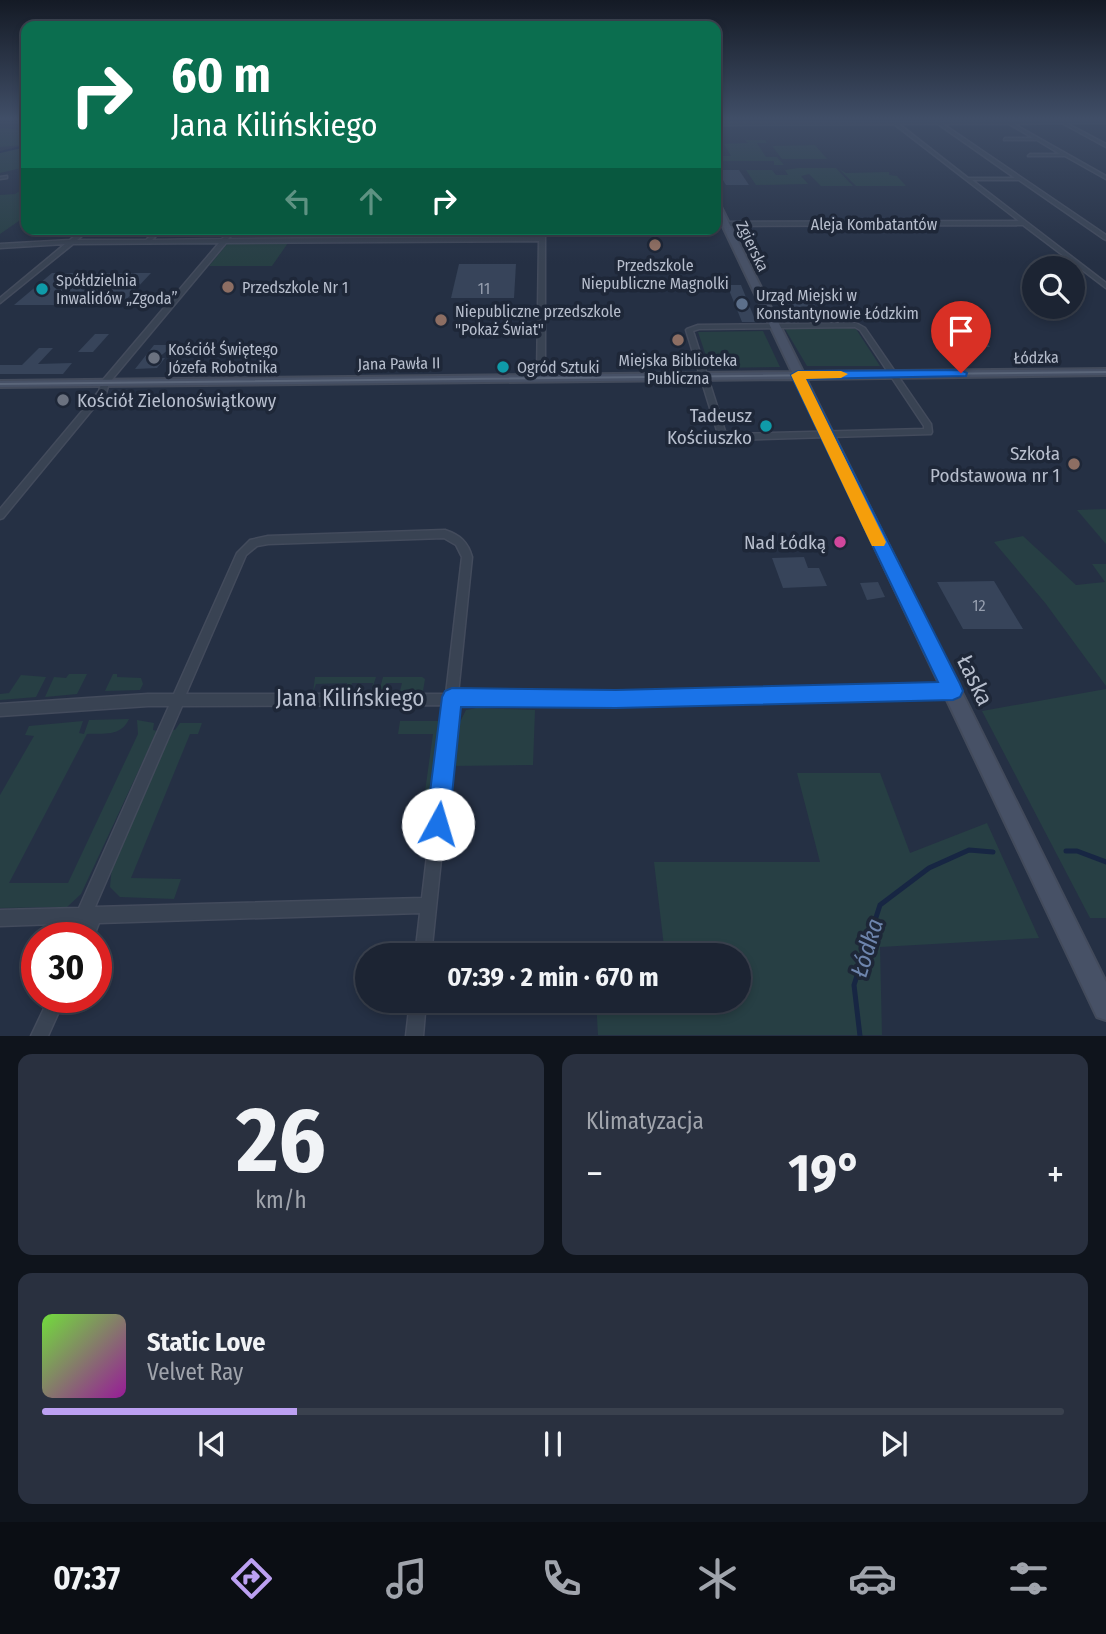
<!DOCTYPE html>
<html lang="pl">
<meta charset="utf-8">
<style>
body{margin:0;font-family:"Fira Sans Condensed",sans-serif;background:#29303f;color:#f1f3f6;height:100vh;display:flex;flex-direction:column;font-size:26px;white-space:nowrap}
*{box-sizing:border-box;margin:0}
p{font-size:23px;color:#a0a4ac}
.icon{flex:none;width:38px;height:38px;fill:none;stroke:currentColor;stroke-width:2;stroke-linecap:round;stroke-linejoin:round}
.map{position:relative;height:1036px;overflow:hidden}
.side{display:flex;flex-direction:column;gap:18px;padding:18px;background:#0f141c;flex:1}
.side>*{flex:none}
.hud{position:absolute;left:21px;top:21px;width:700px;height:214px;border-radius:14px;box-shadow:0 4px 10px #0003,0 0 0 2px #3a414e;background:#0b6e4f;color:#fff;overflow:hidden}
.buttons{position:absolute;left:1022px;top:256px;display:grid;gap:14px}
.buttons a{display:grid;place-items:center;width:63px;height:63px;border-radius:50%;background:#1c2433;box-shadow:0 4px 10px #0003,0 0 0 2px #3a414e;font-size:35px}
.speed{position:absolute;left:21px;top:922px;display:flex;gap:14px;font-size:35px;font-weight:700;text-align:center}
.speed>*{display:grid;place-content:center;width:91px;height:91px;border-radius:50%;background:#1c2433;box-shadow:0 4px 10px #0003,0 0 0 2px #3a414e;line-height:1}
.speed .limit{border:10px solid #d22;background:#fff;color:#111}
.pin{position:absolute;display:grid;place-items:center;width:60px;height:60px;color:#fff;margin:-72px -30px;border-radius:50% 50% 50% 0;rotate:-45deg;box-shadow:0 0 7px #0007}
.pin .icon{rotate:45deg}
.me{position:absolute;width:77px;margin:-38px;rotate:6deg;stroke-linejoin:round;filter:drop-shadow(0 0 5px #0008)}
.turn{display:flex;align-items:center;gap:24px;height:147px;padding:0 35px;font-size:32px}
.turn .icon{width:91px;height:91px;stroke-width:2.5}
.turn b{display:block;font-size:49px;line-height:60px}
.lanes{display:flex;align-items:center;height:66px;padding:0 35px;background:#0003;justify-content:center;gap:35px;direction:ltr}
.lanes .off{opacity:.35}
.big{font-size:52px;font-weight:700;line-height:1.1}
.side .widget{flex:1;display:flex;flex-direction:column;justify-content:center;gap:10px;min-width:0;padding:0 24px;border-radius:14px;background:#29303f}
.side .dial{align-items:center;gap:0}
.dial b{font-size:91px;line-height:1}
.song{display:flex;align-items:center;gap:21px}
.cover{width:84px;height:84px;border-radius:10px;background:linear-gradient(135deg,hsl(100 70% 55%),hsl(300 70% 35%))}
.played{height:7px;border-radius:4px;background:linear-gradient(90deg,#bca0f2 25%,#3a414e 25%)}
.keys{display:flex;justify-content:space-around;direction:ltr}
.heat{display:flex;justify-content:space-between;align-items:center;font-size:38px;direction:ltr}
.side .tiles{flex:1;display:grid;gap:18px;grid-template-columns:1fr 1fr}
.widget:last-child{grid-column:span 2}
.trip{position:absolute;left:355px;top:943px;width:396px;height:70px;border-radius:35px;background:#1c2433;box-shadow:0 4px 10px #0003,0 0 0 2px #3a414e;font-weight:700;line-height:70px;text-align:center}
.tab-bar{display:flex;height:112px;justify-content:space-around;align-items:center;background:#0b0e14;color:#a0a4ac}
.tab-bar .icon{width:49px;height:49px}
.tab-bar .on{color:#bca0f2}
.tab-bar b{font-size:32px;color:#f1f3f6}
.map>svg:first-child{display:block}
.green{fill:#273f44}
.lines{fill:none;stroke-linecap:round;stroke-linejoin:round}
.stream-far1{stroke:#172643;stroke-width:2}
.stream{stroke:#172643;stroke-width:5}
.building{fill:#37445a}
.street-casing{stroke:#434b5c;stroke-width:3}
.secondary-casing{stroke:#434b5c;stroke-width:4}
.street{fill:#394353;fill-rule:evenodd}
.secondary{fill:#475166;fill-rule:evenodd}
.tram{stroke:#5b667a;stroke-width:2}
.route{fill:#1a73e8;stroke:#114b97;stroke-width:2}
.slow{fill:#f59e0b}
.education-dot{fill:#8d6e63;stroke:#1e2738;stroke-width:2.5}
.culture-dot{fill:#0f9aa8;stroke:#1e2738;stroke-width:2.5}
.service-dot{fill:#5c6f8a;stroke:#1e2738;stroke-width:2.5}
.worship-dot{fill:#6b7280;stroke:#1e2738;stroke-width:2.5}
.hotel-dot{fill:#d1479c;stroke:#1e2738;stroke-width:2.5}
.labels{text-anchor:middle;stroke-width:7;stroke-linejoin:round;paint-order:stroke}
.far-street-label{font-size:16px;fill:#b7becd;stroke:#1e2738}
.far-poi-label{font-size:16px;fill:#b7becd;stroke:#1e2738;text-anchor:start}
.number-label{font-size:16px;fill:#959eae}
.poi-label{font-size:19px;fill:#b7becd;stroke:#1e2738;text-anchor:end}
.near-street-label{font-size:23px;fill:#b7becd;stroke:#1e2738}
.near-water-label{font-size:24px;font-style:italic;fill:#6e85ad;stroke:#1e2738}
</style>
<div class="map">
<svg width="1106" height="1036" viewBox="0 0 1106 1036">
<rect width="100%" height="100%" fill="#253044"/>
<g class="green">
<path d="M0 128 26 130V145L0 147Z"/>
<path d="M745 140H765L767 143H757L766 157H777L784 165H774V161H721L718 156H731L724 144H716L748 143Z"/>
<path d="M815 145 827 159H782L772 146Z"/>
<path d="M26 147V167L0 173V152Z"/>
<path d="M798 168H836L853 186H821L809 174 801 176 808 184 756 185 746 170H772L776 175H788L785 170Z"/>
<path d="M839 169 846 173 889 172V175L897 176 906 186H856Z"/>
<path d="M26 187V216L0 234V195L15 194Z"/>
<path d="M228 243H288L272 266H209Z"/>
<path d="M850 328 856 329 880 366H807L785 329Z"/>
<path d="M763 331 780 367 710 368 698 332Z"/>
<path d="M1106 509V544L1077 510Z"/>
<path d="M1023 536 1076 585 1105 582 1092 564H1106V686L1046 604 994 542Z"/>
<path d="M69 674H87L77 694 45 697 54 677 66 678Z"/>
<path d="M113 674H117V677L141 678 143 684 140 690 105 691Z"/>
<path d="M21 675 46 677 36 697 0 700V694L9 693Z"/>
<path d="M315 677H376L371 692 373 683H352L349 692H346L347 683 316 684 313 692Z"/>
<path d="M383 677H422L425 679 423 691H400L402 683H386L384 691 379 692Z"/>
<path d="M1106 689V918H1090L982 711Z"/>
<path d="M477 708 535 710 533 765 451 766 456 723 460 722 466 710Z"/>
<path d="M129 719C121 737 103 733 87 734L9 883H68L138 734 137 720 154 723 153 730 157 731 81 894 67 907 0 908V795L34 736 25 735 29 726 83 721 79 733 84 734 89 720Z"/>
<path d="M400 721H443L431 813H422L433 734H398Z"/>
<path d="M180 723H202L198 734H190L131 878 181 879 174 899 120 897 110 887 112 866 170 730H175Z"/>
<path d="M797 773H880L910 853 987 823 1039 938 880 947 882 1035H598L596 1001H738V956L665 955 654 862H820Z"/>
</g>
<g class="lines">
<path class="stream-far1" d="M0 152 26 146"/>
<g class="stream">
<path d="M1066 851H1077L1106 862"/>
<path d="M860 1036 854 985 880 905 929 868 969 850 993 852"/>
</g>
</g>
<g class="building">
<path d="M717 170H739L749 185H726Z"/>
<path d="M459 264H516L514 298H451Z"/>
<path d="M52 273H151L121 305H14Z"/>
<path d="M727 285H741L756 322H742Z"/>
<path d="M788 294 809 295 822 317H795L783 295Z"/>
<path d="M95 334H109L93 352H78Z"/>
<path d="M957 338H982L990 347H964Z"/>
<path d="M154 345H174L158 358H165L157 368 135 369Z"/>
<path d="M39 348H53L38 364 72 363 63 374H0V365H22Z"/>
<path d="M804 557 808 568H819L827 586 783 588 772 558Z"/>
<path d="M994 581 1023 629H963L937 582Z"/>
<path d="M878 582 885 597 867 600 860 583Z"/>
</g>
<g class="lines">
<defs>
<g id="street">
<path d="M1106 121V123H1066L1106 144V147L1062 123 1014 124 1106 176V179L1065 156H1028L1030 154H1060L1037 140H1004L1005 138H1033L1009 124H943L1106 235V240L1104 239 1019 180H972L1106 283V288L1023 225 716 226V222L1019 221 894 124 716 125V123ZM899 124H938L1015 178H968Z"/>
<path d="M7 176V178L0 179V177Z"/>
<path d="M83 229H90L77 240H146L157 229H163L152 240 222 239 231 229H237L228 239 539 237V229H545V377L541 379 537 377 539 241 226 243 109 383 106 393 3 518 0 519V509L99 391 102 381 219 243 73 244 0 303V298L65 244 0 248V244L70 240Z"/>
<path d="M856 323 865 328 931 424 932 432 931 434 731 440 718 434 686 330 687 329 698 325ZM855 327 860 330 924 426V429L732 434 725 431 693 331 699 329Z"/>
<path d="M445 530C460 535 468 542 472 557L458 694 616 693 953 686 957 687 959 691 957 695 953 696 616 705H457L431 956H415L420 913 99 923 93 938H77L84 923 0 926V910L79 908 169 706H148L0 716V704L148 694H174L237 553 250 540 268 536ZM444 538 456 545 462 557 446 694H186L246 555 257 546 268 544ZM445 705 422 898 95 907 182 706Z"/>
<path d="M49 998H65L48 1036H31Z"/>
<path d="M410 1001H426L423 1036H406Z"/>
</g>
<path id="secondary" d="M716 203 720 205 803 372 1106 369V375L806 379 1106 982V1020L1097 1017 795 379 0 387V381L792 372 716 212Z"/>
</defs>
<use href="#street" class="street-casing"/>
<use href="#secondary" class="secondary-casing"/>
<use href="#street" class="street"/>
<use href="#secondary" class="secondary"/>
<path class="tram" d="M0 384 1106 372"/>
</g>
<linearGradient id="sky" x2="0" y2="1"><stop stop-color="#141a25"/><stop offset="0.45" stop-color="#404e67"/><stop offset="1" stop-color="#404e67" stop-opacity="0"/></linearGradient>
<rect width="1106" height="263" fill="url(#sky)"/>
<path class="route" d="M961 370 967 373 966 376 806 379 960 684 963 691 960 697 953 700 616 708 461 707 449 824 446 832 438 836 429 832 426 824 442 697 445 691 452 688 616 690 938 682 791 375 798 371Z"/>
<path class="slow" d="M798 371H841L848 374 841 378 806 379 886 542 884 546H872L870 542 791 375Z"/>
<g class="education-dot">
<circle cx="655" cy="245" r="7"/>
<circle cx="228" cy="287" r="7"/>
<circle cx="441" cy="320" r="7"/>
<circle cx="678" cy="340" r="7"/>
<circle cx="1074" cy="464" r="7"/>
</g>
<g class="culture-dot">
<circle cx="42" cy="289" r="7"/>
<circle cx="503" cy="367" r="7"/>
<circle cx="766" cy="426" r="7"/>
</g>
<circle class="service-dot" cx="742" cy="304" r="7"/>
<g class="worship-dot">
<circle cx="154" cy="358" r="7"/>
<circle cx="63" cy="400" r="7"/>
</g>
<circle class="hotel-dot" cx="840" cy="542" r="7"/>
<g class="labels">
<g class="far-street-label">
<text x="874" y="230">Aleja Kombatantów</text>
<text transform="translate(753 246) rotate(64)" y="6">Zgierska</text>
<text transform="translate(1036 357) rotate(-1)" y="6">Łódzka</text>
<text transform="translate(399 363) rotate(-1)" y="6">Jana Pawła II</text>
</g>
<g class="far-poi-label">
<text x="655" y="271" text-anchor="middle">Przedszkole<tspan x="655" dy="18">Niepubliczne Magnolki</tspan></text>
<text x="56" y="286">Spółdzielnia<tspan x="56" dy="18">Inwalidów „Zgoda”</tspan></text>
<text x="242" y="293">Przedszkole Nr 1</text>
<text x="756" y="301">Urząd Miejski w<tspan x="756" dy="18">Konstantynowie Łódzkim</tspan></text>
<text x="455" y="317">Niepubliczne przedszkole<tspan x="455" dy="18">"Pokaż Świat"</tspan></text>
<text x="168" y="355">Kościół Świętego<tspan x="168" dy="18">Józefa Robotnika</tspan></text>
<text x="678" y="366" text-anchor="middle">Miejska Biblioteka<tspan x="678" dy="18">Publiczna</tspan></text>
<text x="517" y="373">Ogród Sztuki</text>
</g>
<g class="number-label">
<text x="484" y="294">11</text>
<text x="979" y="611">12</text>
</g>
<g class="poi-label">
<text x="77" y="407" text-anchor="start">Kościół Zielonoświątkowy</text>
<text x="752" y="422">Tadeusz<tspan x="752" dy="22">Kościuszko</tspan></text>
<text x="1060" y="460">Szkoła<tspan x="1060" dy="22">Podstawowa nr 1</tspan></text>
<text x="826" y="549">Nad Łódką</text>
</g>
<g class="near-street-label">
<text transform="translate(975 680) rotate(64)" y="8">Łaska</text>
<text x="350" y="706">Jana Kilińskiego</text>
</g>
<g class="near-water-label">
<text transform="translate(867 948) rotate(-73)" y="8">Łódka</text>
</g>
</g>
</svg>
<div class="buttons">
<a><svg class="icon" aria-label="search" viewBox="0 0 24 24"><circle cx="10" cy="10" r="6"/><path d="M15 15l6 6"/></svg></a>
</div>
<div class="speed"><div class="limit">30</div></div>
<div class="pin" style="left:961px;top:373px;background:#d93025"><svg class="icon" aria-label="arrive" viewBox="0 0 24 24"><path d="M6 21V4h12l-3 4 3 4H6"/></svg></div>
<svg class="me" style="left:438px;top:824px" viewBox="-20 -20 40 40"><circle r="19" fill="#fff"/><path d="M0-13L10 11 0 6-10 11z" fill="#1a73e8"/></svg>
<div class="trip">07:39 · 2 min · 670 m</div>
<div class="hud">
<div class="turn"><svg class="icon" aria-label="right" viewBox="0 0 24 24"><path d="M7 20v-9h11M14 6l5 5-5 5"/></svg><div><b>60 m</b>Jana Kilińskiego</div></div>
<div class="lanes"><svg class="icon off" aria-label="left" viewBox="0 0 24 24"><path d="M17 20v-9H6M10 6l-5 5 5 5"/></svg><svg class="icon off" aria-label="ahead" viewBox="0 0 24 24"><path d="M12 20V5M6 11l6-6 6 6"/></svg><svg class="icon" aria-label="right" viewBox="0 0 24 24"><path d="M7 20v-9h11M14 6l5 5-5 5"/></svg></div>
</div>
</div>
<section class="side">
<div class="tiles">
<div class="widget dial"><b>26</b><p>km/h</p></div>
<div class="widget"><p>Klimatyzacja</p>
<div class="heat"><a>−</a><b class="big">19°</b><a>+</a></div>
</div>
<div class="widget">
<div class="song"><i class="cover"></i><div><b>Static Love</b><p>Velvet Ray</p></div></div>
<div class="played"></div>
<div class="keys"><svg class="icon" aria-label="previous" viewBox="0 0 24 24"><path d="M18 5L8 12l10 7zM5 5v14"/></svg><svg class="icon" aria-label="pause" viewBox="0 0 24 24"><path d="M8 5v14M16 5v14"/></svg><svg class="icon" aria-label="next" viewBox="0 0 24 24"><path d="M6 5l10 7-10 7zM19 5v14"/></svg></div>
</div>
</div>
</section>
<nav class="tab-bar">
<b>07:37</b>
<svg class="icon on" aria-label="directions" viewBox="0 0 24 24"><path d="M12 3l9 9-9 9-9-9zM9 14v-3h6M13 9l2 2-2 2"/></svg>
<svg class="icon" aria-label="music" viewBox="0 0 24 24"><path d="M9 18V5l10-2v13"/><circle cx="6" cy="18" r="3"/><circle cx="16" cy="16" r="3"/></svg>
<svg class="icon" aria-label="phone" viewBox="0 0 24 24"><path d="M5 4h4l2 5-3 2q2 4 5 5l2-3 5 2v4C11 20 4 13 5 4z"/></svg>
<svg class="icon" aria-label="climate" viewBox="0 0 24 24"><path d="M12 3v18M4 7l16 10M4 17L20 7"/></svg>
<svg class="icon" aria-label="car" viewBox="0 0 24 24"><path d="M5 17H2v-5l4-1 3-4h7l3 4 3 1v5h-3M9 17h6M6 11h13"/><circle cx="7" cy="17" r="2"/><circle cx="17" cy="17" r="2"/></svg>
<svg class="icon" aria-label="filters" viewBox="0 0 24 24"><path d="M4 7h16M4 17h16"/><circle cx="9" cy="7" r="2"/><circle cx="15" cy="17" r="2"/></svg>
</nav>
